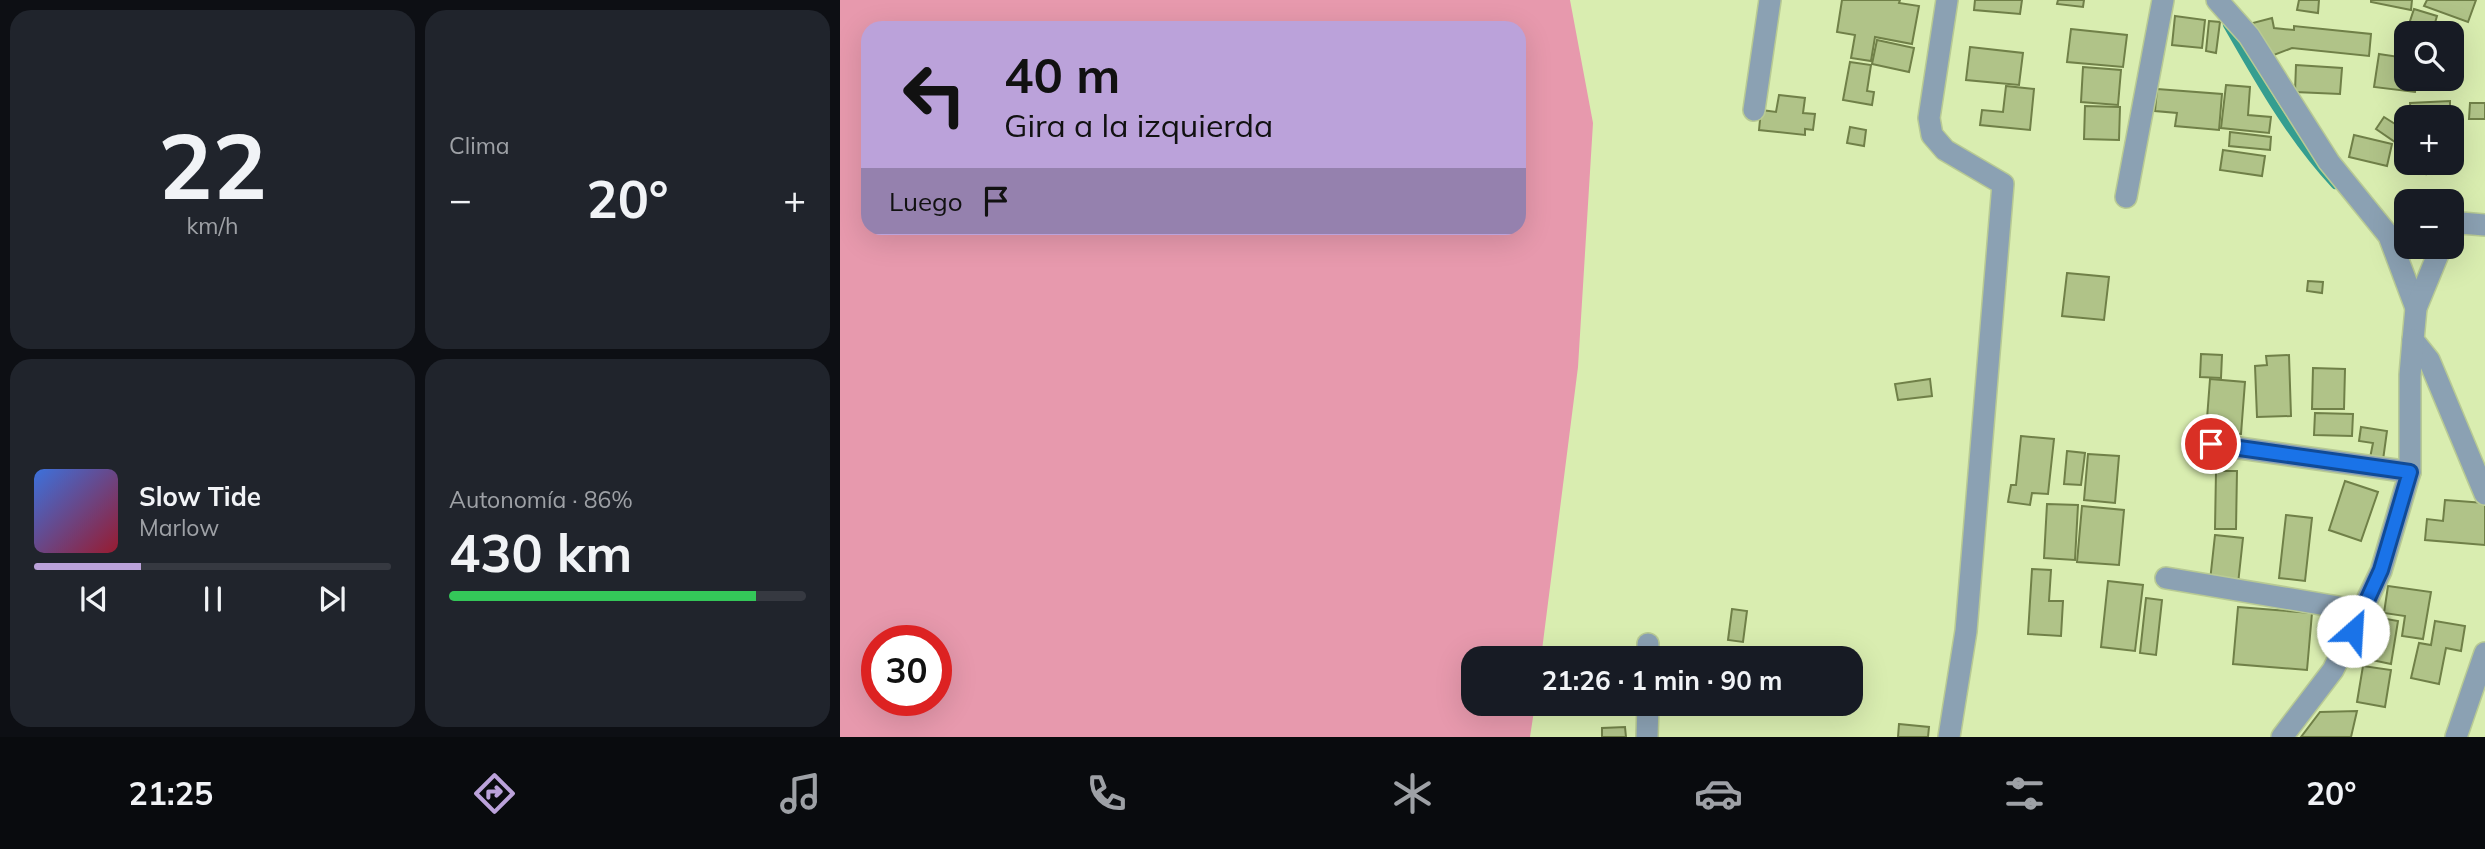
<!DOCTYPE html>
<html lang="es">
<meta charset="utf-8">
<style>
body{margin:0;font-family:Mulish,sans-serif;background:#20242c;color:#f1f3f6;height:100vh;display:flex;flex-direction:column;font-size:26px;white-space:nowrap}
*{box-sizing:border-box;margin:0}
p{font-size:23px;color:#9ea1a6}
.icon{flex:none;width:38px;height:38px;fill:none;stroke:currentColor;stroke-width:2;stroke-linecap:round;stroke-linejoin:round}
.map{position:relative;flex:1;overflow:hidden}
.details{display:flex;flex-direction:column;gap:10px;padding:10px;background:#0d0f14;width:840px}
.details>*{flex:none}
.banner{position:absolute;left:21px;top:21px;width:665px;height:214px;border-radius:21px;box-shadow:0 7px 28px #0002;background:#bba2da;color:#111;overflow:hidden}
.buttons{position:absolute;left:1554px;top:21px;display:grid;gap:14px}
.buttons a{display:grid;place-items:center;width:70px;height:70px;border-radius:14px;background:#171b24;box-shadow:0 7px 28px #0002;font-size:35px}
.speed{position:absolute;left:21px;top:625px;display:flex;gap:14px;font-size:35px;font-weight:700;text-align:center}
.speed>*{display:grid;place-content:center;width:91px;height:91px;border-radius:50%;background:#171b24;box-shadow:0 7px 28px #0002;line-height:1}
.speed .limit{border:10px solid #d22;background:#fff;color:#111}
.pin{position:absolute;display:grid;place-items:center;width:60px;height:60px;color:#fff;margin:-30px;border:4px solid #fff;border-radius:50%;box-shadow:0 2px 7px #0007}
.me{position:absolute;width:77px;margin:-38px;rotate:26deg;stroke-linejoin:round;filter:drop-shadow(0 0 5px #0008)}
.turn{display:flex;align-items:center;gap:24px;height:147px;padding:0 28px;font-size:32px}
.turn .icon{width:91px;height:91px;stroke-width:2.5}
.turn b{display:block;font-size:49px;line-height:60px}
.then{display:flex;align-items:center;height:66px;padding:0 28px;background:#0003;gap:14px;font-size:26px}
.big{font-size:52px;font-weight:700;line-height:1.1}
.details .card{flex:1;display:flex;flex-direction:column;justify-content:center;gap:10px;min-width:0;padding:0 24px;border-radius:21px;background:#20242c}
.details .dial{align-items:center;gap:0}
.dial b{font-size:91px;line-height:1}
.song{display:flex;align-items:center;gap:21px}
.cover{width:84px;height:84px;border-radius:10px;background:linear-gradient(135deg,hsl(220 70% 55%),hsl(350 70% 35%))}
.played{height:7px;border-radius:4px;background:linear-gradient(90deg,#bba2da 30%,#363941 30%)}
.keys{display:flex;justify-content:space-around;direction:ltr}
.heat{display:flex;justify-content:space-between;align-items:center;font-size:38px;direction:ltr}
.charge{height:10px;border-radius:5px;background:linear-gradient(90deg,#34c759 86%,#363941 0)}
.details .tiles{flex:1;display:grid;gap:10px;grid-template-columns:repeat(2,1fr)}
.trip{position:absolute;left:621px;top:646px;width:402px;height:70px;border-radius:21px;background:#171b24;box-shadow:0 7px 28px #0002;font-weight:700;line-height:70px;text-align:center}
.tabs{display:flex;height:112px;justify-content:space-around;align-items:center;background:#090b0e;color:#9ea1a6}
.tabs .icon{width:49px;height:49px}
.tabs .active{color:#bba2da}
.tabs b{font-size:32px;color:#f1f3f6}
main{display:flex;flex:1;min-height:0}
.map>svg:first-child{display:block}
.forest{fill:#e799ad;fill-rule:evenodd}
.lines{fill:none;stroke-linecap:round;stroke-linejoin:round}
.stream{stroke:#359e90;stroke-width:8}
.building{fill:#b0c388;stroke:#708048;stroke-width:2}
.street-casing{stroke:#b8ca94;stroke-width:24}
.street{stroke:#8ba1b3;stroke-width:21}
.route-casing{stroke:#114b97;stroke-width:18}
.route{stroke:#1a73e8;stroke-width:12}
</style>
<main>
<section class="details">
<div class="tiles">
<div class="card dial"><b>22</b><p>km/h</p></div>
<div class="card"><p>Clima</p>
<div class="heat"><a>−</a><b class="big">20°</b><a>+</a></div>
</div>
<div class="card">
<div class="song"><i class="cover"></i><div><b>Slow Tide</b><p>Marlow</p></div></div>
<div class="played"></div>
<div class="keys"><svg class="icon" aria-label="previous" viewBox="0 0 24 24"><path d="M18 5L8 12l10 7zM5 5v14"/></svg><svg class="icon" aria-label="pause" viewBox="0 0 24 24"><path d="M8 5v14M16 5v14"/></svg><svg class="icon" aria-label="next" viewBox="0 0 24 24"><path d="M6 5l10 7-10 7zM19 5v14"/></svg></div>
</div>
<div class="card"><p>Autonomía · 86%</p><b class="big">430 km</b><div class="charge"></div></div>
</div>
</section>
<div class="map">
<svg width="1645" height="737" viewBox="0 0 1645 737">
<rect width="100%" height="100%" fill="#d9edb0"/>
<path class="forest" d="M0 0H730L753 123 738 367 701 658H634V704H695L690 737H0ZM28 28H679V228H28ZM37 640H96V700H37Z"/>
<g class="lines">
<path class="stream" d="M1387 25C1419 81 1451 138 1495 185"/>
</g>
<g class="building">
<path d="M1002 0H1060L1059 3 1079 6 1072 44 1035 37 1031 61 1011 58 1015 35 997 32Z"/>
<path d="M1135 0H1182L1180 14 1134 10Z"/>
<path d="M1218 0H1244L1243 7 1217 4Z"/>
<path d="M1459 0H1479L1478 13 1457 10Z"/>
<path d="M1531 0H1572L1571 10 1531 2Z"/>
<path d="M1587 0H1636L1628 22 1584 6Z"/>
<path d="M1574 9 1597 16 1592 33H1566Z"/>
<path d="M1335 16 1365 20 1362 48 1332 45Z"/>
<path d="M1432 18 1434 28 1454 30V26L1531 34 1529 56 1452 48 1426 58 1405 25Z"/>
<path d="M1369 21 1380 22 1376 53 1366 51Z"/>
<path d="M1231 29 1287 35 1283 67 1227 62Z"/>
<path d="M1037 40 1074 48 1069 72 1032 64Z"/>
<path d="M1130 47 1183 53 1179 85 1126 80Z"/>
<path d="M1539 54 1566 58V79H1577L1575 92 1534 87Z"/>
<path d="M1010 62 1031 65 1027 91 1034 92 1032 105 1003 100Z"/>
<path d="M1456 65 1502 68 1500 94 1455 92Z"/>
<path d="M1243 67 1281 70 1278 105 1241 102Z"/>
<path d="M1386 85 1410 87 1408 115 1431 117 1429 133 1381 128Z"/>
<path d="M1166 86 1194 89 1190 130 1140 125 1142 110 1163 112Z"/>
<path d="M1317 89 1382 94 1379 130 1335 126 1337 113 1315 111Z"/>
<path d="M939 95 965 98 963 113 975 114 973 130 965 129V135L919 130 921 110 936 112Z"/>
<path d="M1610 101V117H1571L1570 103Z"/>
<path d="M1630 103H1645V119H1629Z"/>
<path d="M1245 106 1280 107 1279 140 1244 139Z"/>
<path d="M1544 117 1563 129 1555 142 1536 129Z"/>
<path d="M1010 127 1026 130 1024 146 1007 143Z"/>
<path d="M1390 132 1431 137 1430 150 1389 146Z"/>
<path d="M1514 135 1552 144 1547 166 1509 157Z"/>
<path d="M1383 150 1425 156 1422 176 1380 170Z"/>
<path d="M1572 163H1595L1586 174Z"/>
<path d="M1227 273 1269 277 1264 320 1222 316Z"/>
<path d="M1468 281 1483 282 1482 293 1467 291Z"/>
<path d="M1361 354 1382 355 1381 378 1360 377Z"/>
<path d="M1449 355 1451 416 1417 417 1415 366 1427 365 1426 356Z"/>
<path d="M1473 368 1505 369 1504 409H1472Z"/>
<path d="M1090 379 1092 396 1058 400 1055 384Z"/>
<path d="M1370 379 1405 382 1401 434 1366 432Z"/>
<path d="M1475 413 1513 414 1512 436 1474 435Z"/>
<path d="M1521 427 1547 431 1543 460 1530 458 1533 443 1519 441Z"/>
<path d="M1181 436 1214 439 1208 494 1192 493 1190 505 1168 502 1171 485H1176Z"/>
<path d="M1227 451 1245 453 1241 485 1224 484Z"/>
<path d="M1248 454 1279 456 1275 503 1244 500Z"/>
<path d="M1376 471H1397L1396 529H1375Z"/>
<path d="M1505 481 1538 492 1521 541 1489 530Z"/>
<path d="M1605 500 1645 503V545L1585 540 1587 519 1603 521Z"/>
<path d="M1207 504 1238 505 1235 560 1204 558Z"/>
<path d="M1242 506 1284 510 1279 565 1237 562Z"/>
<path d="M1446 515 1472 518 1465 581 1439 578Z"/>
<path d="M1375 535 1403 538 1398 584 1370 581Z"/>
<path d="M1192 569 1211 570 1209 601H1223L1221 636 1188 634Z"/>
<path d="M1268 581 1303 585 1295 651 1261 647Z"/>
<path d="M1548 586 1591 592 1583 639 1562 636 1565 616 1544 613Z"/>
<path d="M1306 598 1322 600 1316 655 1300 653Z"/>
<path d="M1398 607 1472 613 1467 670 1393 664Z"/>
<path d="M892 609 907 611 903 642 888 640Z"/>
<path d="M1535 617 1558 621 1551 664 1527 659Z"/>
<path d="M1595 621 1625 626 1621 651 1606 648 1599 684 1571 678 1579 643 1591 645Z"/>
<path d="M1523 666 1551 670 1545 707 1517 702Z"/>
<path d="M1517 711 1511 737H1461L1480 712Z"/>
<path d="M1059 724 1089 727 1088 737H1058Z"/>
<path d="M785 727 786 737H762V728Z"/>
</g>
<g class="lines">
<defs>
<g id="street">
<path d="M1107 0 1089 118 1092 135 1105 150 1163 184 1126 631 1109 737"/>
<path d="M1377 0 1409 36 1489 162 1549 236 1576 308"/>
<path d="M914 110 930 0"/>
<path d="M1286 197 1323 0"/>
<path d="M1612 228 1621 223 1645 225"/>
<path d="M1601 247 1576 308 1573 340 1589 360 1645 494"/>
<path d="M1371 444 1570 472"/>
<path d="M1326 578 1522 611"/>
<path d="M808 658V644"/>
<path d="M807 737 808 704"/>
<path d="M1442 737 1493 670 1541 571 1570 472V375L1573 340"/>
<path d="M1616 737 1645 653"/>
</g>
</defs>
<use href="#street" class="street-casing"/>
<use href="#street" class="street"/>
</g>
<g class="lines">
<defs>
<path id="route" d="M1371 444 1570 472 1541 570 1513 631"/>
</defs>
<use href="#route" class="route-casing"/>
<use href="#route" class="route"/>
</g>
</svg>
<div class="buttons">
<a><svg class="icon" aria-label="search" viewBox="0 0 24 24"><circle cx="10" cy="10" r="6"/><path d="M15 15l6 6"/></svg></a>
<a>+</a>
<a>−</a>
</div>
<div class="speed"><div class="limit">30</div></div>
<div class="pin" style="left:1371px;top:444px;background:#d93025"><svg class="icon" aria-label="arrive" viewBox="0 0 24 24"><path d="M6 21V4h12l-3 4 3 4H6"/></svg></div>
<svg class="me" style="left:1513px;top:631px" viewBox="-20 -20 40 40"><circle r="19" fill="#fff"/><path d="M0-13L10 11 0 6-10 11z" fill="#1a73e8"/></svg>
<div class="trip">21:26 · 1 min · 90 m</div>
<div class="banner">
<div class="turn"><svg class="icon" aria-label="left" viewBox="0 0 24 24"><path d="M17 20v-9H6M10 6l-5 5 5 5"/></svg><div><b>40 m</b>Gira a la izquierda</div></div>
<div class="then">Luego<svg class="icon" aria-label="arrive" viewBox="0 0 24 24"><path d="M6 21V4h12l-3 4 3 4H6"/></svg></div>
</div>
</div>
</main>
<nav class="tabs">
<b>21:25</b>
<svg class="icon active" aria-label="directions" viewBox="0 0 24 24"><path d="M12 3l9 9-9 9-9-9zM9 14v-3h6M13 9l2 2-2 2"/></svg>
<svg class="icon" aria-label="music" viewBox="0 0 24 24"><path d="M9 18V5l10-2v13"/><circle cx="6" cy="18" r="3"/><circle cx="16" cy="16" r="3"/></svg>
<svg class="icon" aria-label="phone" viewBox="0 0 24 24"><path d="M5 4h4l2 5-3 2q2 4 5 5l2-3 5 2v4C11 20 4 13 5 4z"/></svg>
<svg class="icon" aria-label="climate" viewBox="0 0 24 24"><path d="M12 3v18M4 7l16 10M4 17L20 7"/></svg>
<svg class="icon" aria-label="car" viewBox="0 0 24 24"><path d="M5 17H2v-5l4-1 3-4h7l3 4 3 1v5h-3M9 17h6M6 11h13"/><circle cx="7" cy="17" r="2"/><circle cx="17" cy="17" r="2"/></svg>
<svg class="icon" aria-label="filters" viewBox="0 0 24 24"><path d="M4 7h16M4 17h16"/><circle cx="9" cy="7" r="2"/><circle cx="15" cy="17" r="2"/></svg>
<b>20°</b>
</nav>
